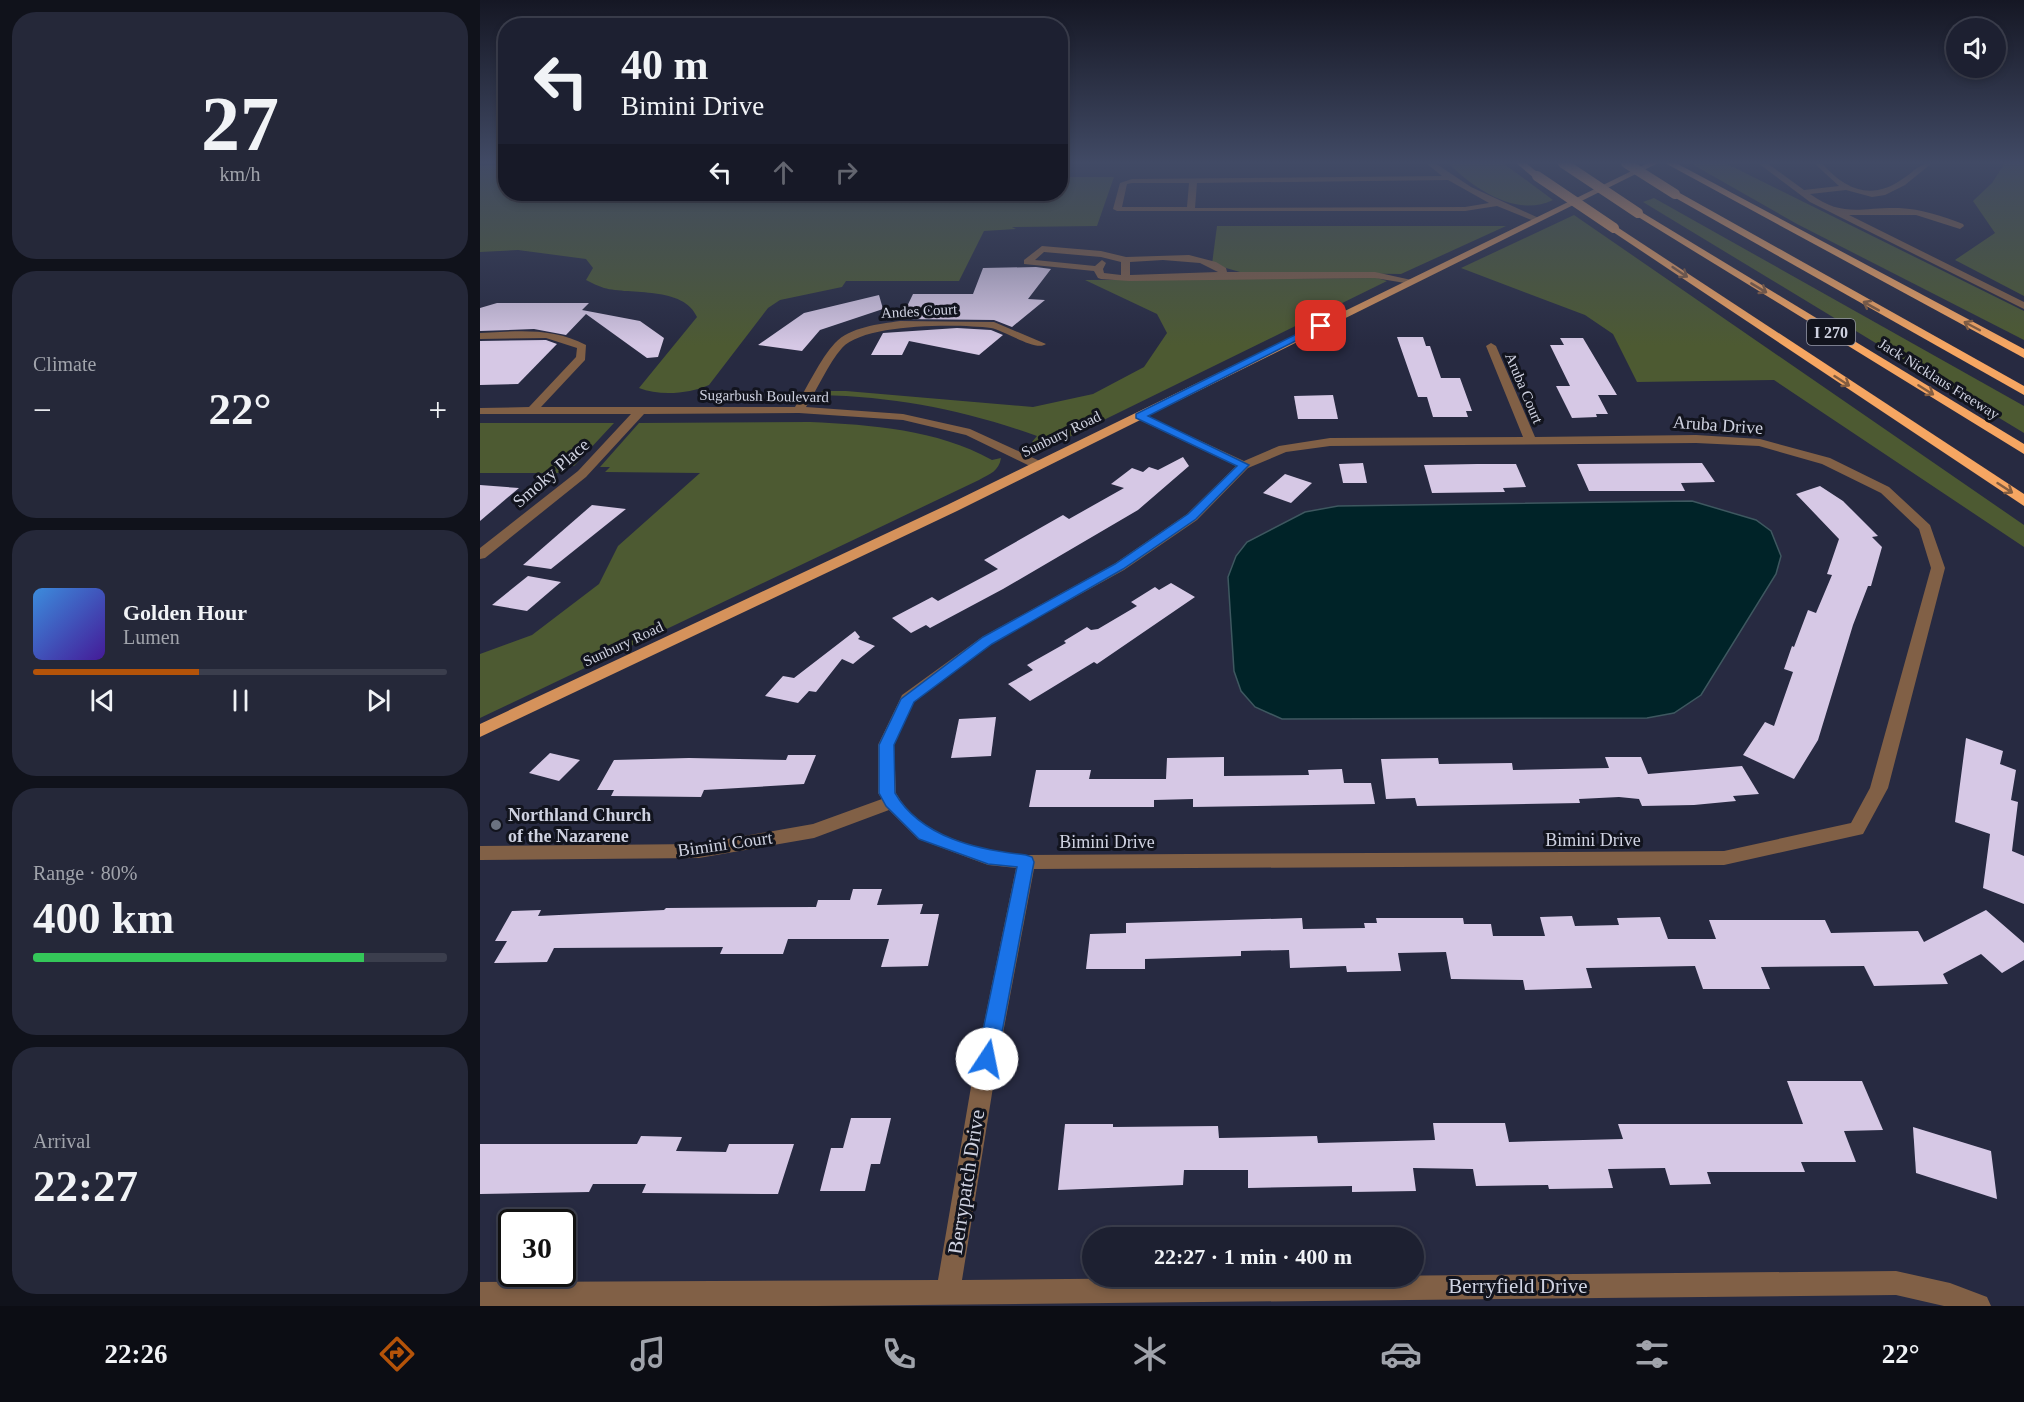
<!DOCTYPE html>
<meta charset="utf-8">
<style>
body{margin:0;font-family:"Times New Roman",serif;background:#252839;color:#f1f3f6;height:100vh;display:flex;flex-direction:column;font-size:22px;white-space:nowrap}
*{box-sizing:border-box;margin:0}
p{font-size:20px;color:#a0a3ab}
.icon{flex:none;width:33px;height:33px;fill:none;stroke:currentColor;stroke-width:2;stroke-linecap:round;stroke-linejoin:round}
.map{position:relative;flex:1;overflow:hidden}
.details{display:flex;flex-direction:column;gap:12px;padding:12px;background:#10121b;width:480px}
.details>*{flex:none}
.hud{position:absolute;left:18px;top:18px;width:570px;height:183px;border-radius:24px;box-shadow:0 3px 9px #0003,0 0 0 2px #3b3e4d;background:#1d2031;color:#f1f3f6;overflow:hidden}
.buttons{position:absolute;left:1466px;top:18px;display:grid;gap:12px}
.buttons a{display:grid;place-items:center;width:60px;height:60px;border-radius:50%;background:#1d2031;box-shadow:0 3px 9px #0003,0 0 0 2px #3b3e4d;font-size:30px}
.speed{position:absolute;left:18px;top:1209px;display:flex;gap:12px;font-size:30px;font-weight:700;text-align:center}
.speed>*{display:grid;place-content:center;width:78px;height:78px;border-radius:50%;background:#1d2031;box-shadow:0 3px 9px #0003,0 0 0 2px #3b3e4d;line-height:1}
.speed .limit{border:3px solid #111;border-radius:9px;background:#fff;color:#111}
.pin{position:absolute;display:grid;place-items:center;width:51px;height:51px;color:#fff;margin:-26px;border-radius:12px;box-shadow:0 3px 9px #0006}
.me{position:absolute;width:66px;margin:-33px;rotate:11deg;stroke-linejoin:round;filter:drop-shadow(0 0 4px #0008)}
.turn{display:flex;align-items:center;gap:21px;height:126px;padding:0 24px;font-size:27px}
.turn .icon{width:78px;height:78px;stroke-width:2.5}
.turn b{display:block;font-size:42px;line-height:51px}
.lanes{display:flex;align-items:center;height:57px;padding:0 24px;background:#0003;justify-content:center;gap:30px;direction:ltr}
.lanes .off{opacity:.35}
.big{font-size:45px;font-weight:600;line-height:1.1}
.details .tile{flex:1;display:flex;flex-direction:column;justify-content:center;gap:9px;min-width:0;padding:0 21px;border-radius:24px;background:#252839}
.details .dial{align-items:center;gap:0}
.dial b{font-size:78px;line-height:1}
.song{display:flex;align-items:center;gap:18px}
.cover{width:72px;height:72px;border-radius:9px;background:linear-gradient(135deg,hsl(210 70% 55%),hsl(260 70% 35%))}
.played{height:6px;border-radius:3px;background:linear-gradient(90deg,#b45309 40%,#3b3e4d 40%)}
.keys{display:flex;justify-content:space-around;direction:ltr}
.heat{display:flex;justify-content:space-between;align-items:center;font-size:33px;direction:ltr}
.charge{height:9px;border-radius:4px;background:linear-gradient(90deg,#34c759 80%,#3b3e4d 0)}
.trip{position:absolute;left:602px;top:1227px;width:342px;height:60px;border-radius:30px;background:#1d2031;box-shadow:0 3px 9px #0003,0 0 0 2px #3b3e4d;font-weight:600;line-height:60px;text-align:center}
.tab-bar{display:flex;height:96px;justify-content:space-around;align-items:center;background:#0c0d14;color:#a0a3ab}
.tab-bar .icon{width:42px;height:42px}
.tab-bar .selected{color:#b45309}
.tab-bar b{font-size:27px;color:#f1f3f6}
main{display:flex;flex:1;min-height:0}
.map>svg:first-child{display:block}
.green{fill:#4d5a32}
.water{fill:#002328;stroke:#3e5860;stroke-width:1.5}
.building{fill:#d6c8e5}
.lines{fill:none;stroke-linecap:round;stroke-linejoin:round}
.minor{fill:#816046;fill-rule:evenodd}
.major{fill:#d5925b;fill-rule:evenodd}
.highway{fill:#f6a662;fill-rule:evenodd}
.highway-bridge{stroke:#f6a662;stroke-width:10}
.oneway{stroke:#845d40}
.route{fill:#1a73e8;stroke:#114b97;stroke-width:1.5}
.worship-dot{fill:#6b7280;stroke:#12141e;stroke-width:2}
.labels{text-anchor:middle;stroke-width:6;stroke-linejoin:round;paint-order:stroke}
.far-street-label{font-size:15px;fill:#cfd2e1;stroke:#12141e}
.shield{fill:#12141e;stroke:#9699a6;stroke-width:1.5}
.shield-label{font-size:16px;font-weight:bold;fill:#cfd2e1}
.street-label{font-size:18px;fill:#cfd2e1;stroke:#12141e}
.poi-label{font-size:18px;font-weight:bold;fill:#cfd2e1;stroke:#12141e;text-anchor:start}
.near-street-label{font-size:21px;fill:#cfd2e1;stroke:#12141e}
</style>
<main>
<section class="details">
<div class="tile dial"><b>27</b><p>km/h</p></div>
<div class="tile"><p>Climate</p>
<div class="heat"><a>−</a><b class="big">22°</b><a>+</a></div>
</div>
<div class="tile">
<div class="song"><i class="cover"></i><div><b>Golden Hour</b><p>Lumen</p></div></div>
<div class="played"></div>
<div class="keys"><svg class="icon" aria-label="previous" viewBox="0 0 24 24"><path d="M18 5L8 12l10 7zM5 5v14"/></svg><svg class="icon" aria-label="pause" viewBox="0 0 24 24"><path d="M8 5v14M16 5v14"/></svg><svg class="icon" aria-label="next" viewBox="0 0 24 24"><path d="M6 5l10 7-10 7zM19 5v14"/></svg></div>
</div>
<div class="tile"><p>Range · 80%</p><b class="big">400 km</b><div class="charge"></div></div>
<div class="tile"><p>Arrival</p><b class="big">22:27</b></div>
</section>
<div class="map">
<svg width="1544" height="1306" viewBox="0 0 1544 1306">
<rect width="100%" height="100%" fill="#272a41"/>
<g class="green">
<path d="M968 163H1023L1073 200C1036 218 993 188 968 163Z"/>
<path d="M1210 163H1245L1544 311V340L1317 224Z"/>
<path d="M1525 163H1544V296L1475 260 1515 233 1493 201 1512 183Z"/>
<path d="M25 165 26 194H580L581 177H634L617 226 532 227 536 229 504 231 479 281H366L362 287 300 300 288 308 229 385C209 394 179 396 159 388L217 317C204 286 150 295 124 288 118 286 112 283 106 280L113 268 106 259 38 250 0 252V166Z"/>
<path d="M1174 198 1544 406V433L1163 202Z"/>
<path d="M1094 215 1544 525V547L1294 380 1157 382 1133 334 1105 315 981 268Z"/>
<path d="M737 226H1026L921 274 760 272 732 264Z"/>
<path d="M897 278 907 281 587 438 560 444 552 442 557 436C484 410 418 397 340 395L342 391H366L553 407 613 394 664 367 687 333 677 314 605 280Z"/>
<path d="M330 422C392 425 456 429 512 460L521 458C519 471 510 474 499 480L0 718V654L52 635 119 584 138 546 220 473 125 472 130 467H120L159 423Z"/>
<path d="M0 423H134L94 466H85L78 473H0Z"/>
</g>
<path class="water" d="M1212 501 1276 520 1291 531 1301 556 1296 574 1221 695 1194 713 1167 718 802 719 775 707 761 691 754 671 748 577 756 556 767 542 825 512 858 506Z"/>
<g class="building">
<path d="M556 267 571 269 548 299 565 300 532 327 514 320 421 319 433 294H493L503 268Z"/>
<path d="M399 295 403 309 340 330 322 351 278 345 324 313Z"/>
<path d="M17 303H109L102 310 160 321 184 338 178 357 167 358 106 314 86 335 54 329 0 331V308Z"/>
<path d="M477 328 511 330 523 335 499 355 429 341 422 355H391L403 333Z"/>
<path d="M917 337H943L946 346H950L961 378H980L992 411H986L988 417H953L947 397H938Z"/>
<path d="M1080 338H1103L1137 395H1118L1128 414H1116L1117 417 1092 418 1076 386H1090L1070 345H1084Z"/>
<path d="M66 340 77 344 38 384 0 385V341Z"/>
<path d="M853 395 858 419H818L814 396Z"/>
<path d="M703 457 709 466 658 510 523 589 450 628 446 625 431 633 412 618 452 597 458 601 518 569 504 560 583 515 589 519 644 488 631 484 652 468 663 472 669 467 678 470Z"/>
<path d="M883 463 887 483H863L859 464Z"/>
<path d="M1222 463 1235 482 1201 483 1205 491H1109L1097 464Z"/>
<path d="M997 464H1036L1046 487 1023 488 1025 492 952 493 944 465Z"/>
<path d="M805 474 832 483 811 503 783 493Z"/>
<path d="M0 485 39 488 0 521Z"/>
<path d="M1340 486 1363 501 1398 536 1392 537 1402 547 1391 586H1388L1373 625 1338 740 1314 779 1263 755 1285 722 1294 726 1313 672 1304 669 1312 646 1314 647 1328 610 1336 613 1352 575 1347 574 1359 539 1316 494Z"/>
<path d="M112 505 146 509 71 569 43 565Z"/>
<path d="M48 576 81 582 47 611 12 605Z"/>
<path d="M691 583 715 597 617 664 614 662 550 701 528 684 553 670 547 665 586 643 584 641 607 627 611 630 618 629 657 606 651 602 675 587 679 590Z"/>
<path d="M375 631 380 637 378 639 395 646 373 664 362 659 336 692 329 691 318 703 285 696 303 676 314 678Z"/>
<path d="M516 717 511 756 471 758 479 719Z"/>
<path d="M1486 738 1523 751 1520 764 1536 770 1531 800 1538 802 1532 851 1544 856V904L1503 888 1510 834 1475 822Z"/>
<path d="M70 753 100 760 79 781 49 773Z"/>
<path d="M308 755H336L324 784 224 790 221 797 131 796 134 790H117L134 760 209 758 306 760Z"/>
<path d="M744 757V776L829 775 828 770 862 769 864 783H891L895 804 713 807V799L674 800V807H549L556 770H611L609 779H686L687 758Z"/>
<path d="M1125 757H1161L1168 774 1262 766 1279 794 1253 796 1256 801 1214 805 1162 806 1159 799 1139 797 1099 799 1100 803 937 806 935 798 906 799 901 759 958 758 959 764 1032 763 1033 770 1129 768Z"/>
<path d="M373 889H402L397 905 443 904 440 914H459L448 966 401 967 409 939H308L303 954H240L243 947 74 948 67 962 14 963 27 941H15L32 911 61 910 58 916 184 910 186 908 336 907 338 900H370Z"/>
<path d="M1506 910 1544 943V960L1522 973 1501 954 1463 974 1468 984 1394 986 1384 966 1281 967 1290 989H1223L1215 966 1106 968 1112 988 1045 990 1043 980 971 979 966 952 918 953 921 971 867 972 866 966 810 968 809 950 761 951V956L665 959V969H606L610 934 646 933V923L822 918 823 929 885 928 884 923H897L896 918H983L984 924H1011L1013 936H1065L1060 917 1092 916 1095 926 1139 925 1137 918 1180 917 1188 939H1236L1229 920H1345L1351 933 1438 931 1444 942Z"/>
<path d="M1307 1081H1382L1403 1130 1364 1131 1376 1162H1321L1325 1172H1227L1231 1184 1190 1185 1185 1168 1128 1169 1133 1188 1069 1189 1068 1185 996 1186 993 1169 933 1168 936 1191 872 1192V1186L768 1188V1170H704L703 1185 578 1190 585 1124H633V1127L738 1126 739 1138 837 1136 838 1143 955 1140 953 1123H1025L1029 1142 1143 1139 1138 1124H1323Z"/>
<path d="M371 1118H411L400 1164H391L385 1191H340L351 1148H363Z"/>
<path d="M1433 1127 1511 1151 1517 1199 1436 1173Z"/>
<path d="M161 1136 202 1137 196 1151 246 1152 249 1144H314L298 1194 162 1193 166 1184H113L109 1192 0 1194V1144H157Z"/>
</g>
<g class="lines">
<g class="minor">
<path d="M946 163H955L991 187 1061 219 1054 221 1017 206 985 211H637L633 209 640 183 652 179 962 176ZM968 180 1009 203 985 207 715 208 717 183ZM652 183H709L707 207H642L647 184Z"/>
<path d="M1278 163H1287L1324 190 1359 186 1334 163H1342C1366 191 1392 201 1424 178 1433 172 1440 163 1452 163L1425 185 1405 195 1392 197 1366 190 1330 194C1363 218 1381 207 1419 208 1442 209 1462 216 1483 224L1484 226 1480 229 1436 215H1369L1544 302V309L1330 202Z"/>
<path d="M562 246 621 251 646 257 709 255 736 262 746 268 747 272H895L936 281 931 284 895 278 649 281 621 279 618 278 614 271 544 264V260ZM564 252 621 257 641 262V275L624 273 623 269 626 263 622 260 615 266 555 260ZM683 260 720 263 738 272 650 275V262Z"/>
<path d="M420 321 514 322 566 344C556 352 524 330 511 328 478 324 385 323 362 348 348 364 338 388 326 407L423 414 490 429 562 462V468H554L486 435 423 420 319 413 164 414 106 477 5 558 0 559V548L98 471 151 414H0V408L49 407 96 357 97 348 66 338 0 339V333C37 331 72 327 106 345L105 360 61 407H315C327 388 340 359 355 343 370 327 399 324 420 321Z"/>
<path d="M1011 343 1016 346 1055 437 1216 435 1280 439 1350 458 1409 487 1450 525 1465 568 1408 788 1383 834 1244 865 554 869 514 1081 482 1280 1416 1271 1470 1283 1507 1297 1511 1306H1464L1416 1295 337 1306H0V1282L458 1280 492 1081 536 868 508 865 438 839 409 810 334 838 219 858 0 860V846L219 844 333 824 402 799 398 793V745L422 695 502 637 634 564 707 514 756 466 655 418V414H663L764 461 799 446 850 438 1043 437 1006 346ZM1216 443 1279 446 1342 464 1401 493 1439 529 1451 568 1390 788 1371 823 1244 851 546 855C500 850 440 837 416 793L414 745 434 702 512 643 644 570 717 520 768 468 806 452 850 446Z"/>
</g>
<path class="major" d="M1168 163H1178L477 511 0 737V724L467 505Z"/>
<g class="highway">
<path d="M1036 163H1046L1062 176 1054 178Z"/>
<path d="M1185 163H1196L1544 349V358Z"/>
<path d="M1192 192H1198L1544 386V395L1192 196Z"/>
<path d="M1158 210 1544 444V454L1155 215 1153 213Z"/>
<path d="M1134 225 1544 494V506L1130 230 1129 228Z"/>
</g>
<g class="highway-bridge">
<path d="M1083 163 1158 213"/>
<path d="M1146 163 1195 194"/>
<path d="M1057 176 1134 228"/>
</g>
</g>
<defs><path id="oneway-shaft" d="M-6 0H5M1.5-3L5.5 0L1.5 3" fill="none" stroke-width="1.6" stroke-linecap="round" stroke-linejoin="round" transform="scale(1.5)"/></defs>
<g class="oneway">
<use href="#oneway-shaft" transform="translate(1200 272) rotate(34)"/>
<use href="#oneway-shaft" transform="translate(1279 288) rotate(31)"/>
<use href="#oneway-shaft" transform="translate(1391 306) rotate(-151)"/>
<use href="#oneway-shaft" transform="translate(1492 326) rotate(-152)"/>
<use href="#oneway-shaft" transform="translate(1362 381) rotate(33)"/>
<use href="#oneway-shaft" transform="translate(1446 390) rotate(32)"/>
<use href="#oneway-shaft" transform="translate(1525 488) rotate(33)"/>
</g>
<linearGradient id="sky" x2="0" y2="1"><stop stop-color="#151724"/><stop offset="0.47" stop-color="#414a65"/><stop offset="1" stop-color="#414a65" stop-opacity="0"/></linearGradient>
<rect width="1544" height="346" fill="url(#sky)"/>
<path class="route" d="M837 324 845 326 668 416 769 465 716 519 643 569 512 644 434 702 414 745 415 793C441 838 499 850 546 855L552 857 554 862 517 1059 514 1066 507 1068 500 1066 497 1059 537 867 508 864 439 839 406 806 399 793V745L421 699 503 637 635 564 708 514 757 466 656 418V414Z"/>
<circle class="worship-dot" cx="16" cy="825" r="6"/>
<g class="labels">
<g class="far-street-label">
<text transform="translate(439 311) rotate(-3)" y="5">Andes Court</text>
<text transform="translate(1459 379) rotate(32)" y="5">Jack Nicklaus Freeway</text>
<text transform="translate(1044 388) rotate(67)" y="5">Aruba Court</text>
<text transform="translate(284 396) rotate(1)" y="5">Sugarbush Boulevard</text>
<text transform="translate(581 434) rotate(-26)" y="5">Sunbury Road</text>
<text transform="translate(143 644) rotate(-25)" y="5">Sunbury Road</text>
</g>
<rect class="shield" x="1327" y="319" width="48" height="26" rx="4.5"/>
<g class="shield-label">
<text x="1351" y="338">I 270</text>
</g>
<g class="street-label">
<text transform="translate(1238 425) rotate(4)" y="6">Aruba Drive</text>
<text transform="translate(71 473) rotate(-41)" y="6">Smoky Place</text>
<text x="1113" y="846">Bimini Drive</text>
<text x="627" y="848">Bimini Drive</text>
<text transform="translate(245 844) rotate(-8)" y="6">Bimini Court</text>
</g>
<g class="poi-label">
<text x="28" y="821">Northland Church<tspan x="28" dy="21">of the Nazarene</tspan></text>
</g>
<g class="near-street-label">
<text transform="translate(486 1182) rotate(-81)" y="7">Berrypatch Drive</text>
<text x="1038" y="1293">Berryfield Drive</text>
</g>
</g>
</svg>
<div class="buttons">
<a><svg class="icon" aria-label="sound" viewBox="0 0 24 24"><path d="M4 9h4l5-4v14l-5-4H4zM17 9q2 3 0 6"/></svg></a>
</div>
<div class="speed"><div class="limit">30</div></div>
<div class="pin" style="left:841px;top:326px;background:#d93025"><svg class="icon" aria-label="arrive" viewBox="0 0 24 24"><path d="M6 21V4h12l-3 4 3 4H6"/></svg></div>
<svg class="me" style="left:507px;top:1059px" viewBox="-20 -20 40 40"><circle r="19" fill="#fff"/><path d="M0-13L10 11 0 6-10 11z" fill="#1a73e8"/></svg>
<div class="trip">22:27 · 1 min · 400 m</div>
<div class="hud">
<div class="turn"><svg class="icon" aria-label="left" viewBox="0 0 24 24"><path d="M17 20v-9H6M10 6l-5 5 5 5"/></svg><div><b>40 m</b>Bimini Drive</div></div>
<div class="lanes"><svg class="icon" aria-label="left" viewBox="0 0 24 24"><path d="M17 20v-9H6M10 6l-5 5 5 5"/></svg><svg class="icon off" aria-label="ahead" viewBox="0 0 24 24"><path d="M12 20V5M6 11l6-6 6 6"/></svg><svg class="icon off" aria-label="right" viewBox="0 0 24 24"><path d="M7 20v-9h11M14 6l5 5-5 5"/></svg></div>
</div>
</div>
</main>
<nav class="tab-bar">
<b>22:26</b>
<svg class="icon selected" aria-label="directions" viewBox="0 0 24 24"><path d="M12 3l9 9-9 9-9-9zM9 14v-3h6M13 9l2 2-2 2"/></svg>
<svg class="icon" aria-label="music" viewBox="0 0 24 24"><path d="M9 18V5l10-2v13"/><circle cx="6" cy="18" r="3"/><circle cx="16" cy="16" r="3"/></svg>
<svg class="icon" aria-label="phone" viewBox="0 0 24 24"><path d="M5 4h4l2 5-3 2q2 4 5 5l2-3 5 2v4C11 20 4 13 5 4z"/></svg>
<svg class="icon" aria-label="climate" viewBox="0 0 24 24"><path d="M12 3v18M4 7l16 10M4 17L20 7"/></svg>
<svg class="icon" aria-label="car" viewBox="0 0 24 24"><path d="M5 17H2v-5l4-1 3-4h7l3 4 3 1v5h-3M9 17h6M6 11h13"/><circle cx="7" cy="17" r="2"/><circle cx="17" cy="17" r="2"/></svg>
<svg class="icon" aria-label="filters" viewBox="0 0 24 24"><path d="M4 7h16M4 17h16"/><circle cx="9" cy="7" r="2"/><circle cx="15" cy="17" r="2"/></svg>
<b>22°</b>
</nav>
